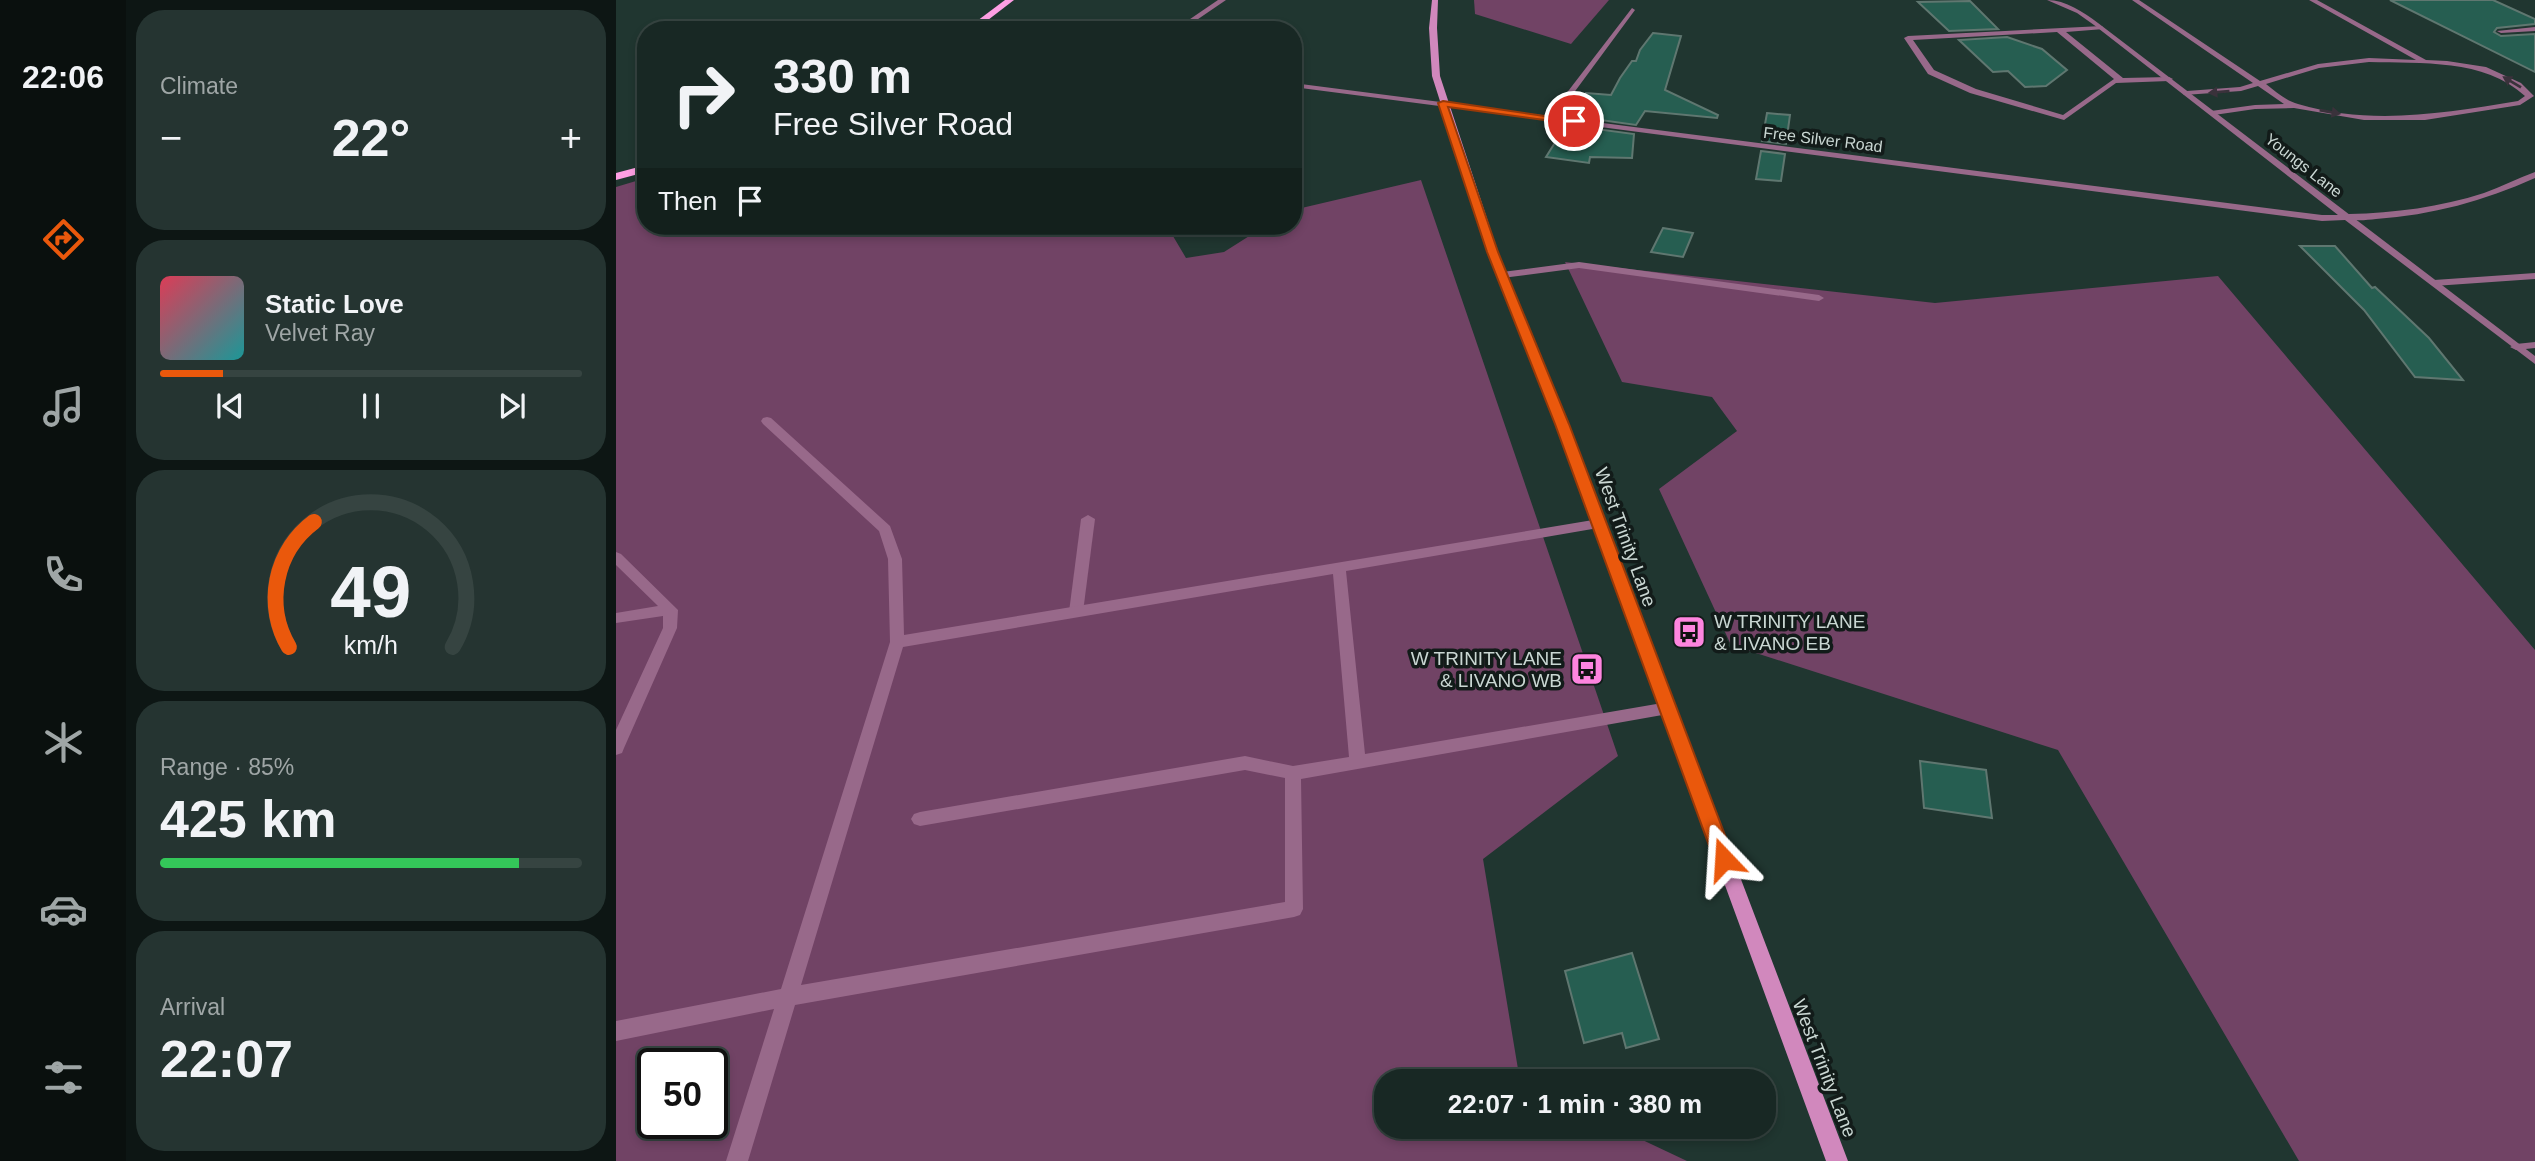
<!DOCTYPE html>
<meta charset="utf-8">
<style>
body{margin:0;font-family:Helvetica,sans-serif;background:#253431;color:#f1f3f6;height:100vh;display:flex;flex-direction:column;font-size:26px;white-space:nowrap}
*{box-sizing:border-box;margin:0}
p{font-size:23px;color:#9fa6a6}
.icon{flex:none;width:38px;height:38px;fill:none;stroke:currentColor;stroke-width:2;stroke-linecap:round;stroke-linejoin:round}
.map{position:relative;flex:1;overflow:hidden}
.side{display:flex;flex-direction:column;gap:10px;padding:10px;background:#0d1614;width:490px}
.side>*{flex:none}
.guide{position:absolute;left:21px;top:21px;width:665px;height:214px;border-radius:28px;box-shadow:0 4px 10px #0003,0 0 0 2px #364441;background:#182824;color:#f1f3f6;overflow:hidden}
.speed{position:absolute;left:21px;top:1048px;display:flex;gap:14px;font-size:35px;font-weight:700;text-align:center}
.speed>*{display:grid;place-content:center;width:91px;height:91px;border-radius:50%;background:#182824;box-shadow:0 4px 10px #0003,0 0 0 2px #364441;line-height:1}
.speed .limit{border:4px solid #111;border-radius:10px;background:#fff;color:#111}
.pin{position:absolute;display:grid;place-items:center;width:60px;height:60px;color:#fff;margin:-30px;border:4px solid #fff;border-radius:50%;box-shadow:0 2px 7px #0007}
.me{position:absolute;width:77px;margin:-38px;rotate:340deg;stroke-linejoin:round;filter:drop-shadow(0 0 5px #0008)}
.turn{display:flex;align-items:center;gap:24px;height:147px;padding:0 21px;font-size:32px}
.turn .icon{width:91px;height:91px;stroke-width:2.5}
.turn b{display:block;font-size:49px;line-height:60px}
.then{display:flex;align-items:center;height:66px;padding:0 21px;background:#0003;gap:14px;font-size:26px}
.big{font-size:52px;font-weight:700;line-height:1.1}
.side .card{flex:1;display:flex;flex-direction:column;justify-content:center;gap:10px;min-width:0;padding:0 24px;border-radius:28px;background:#253431}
.side .dial{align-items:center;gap:0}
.dial svg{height:182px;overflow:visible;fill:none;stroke:#364441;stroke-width:7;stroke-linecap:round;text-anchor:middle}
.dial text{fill:#f1f3f6;stroke:none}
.song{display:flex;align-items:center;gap:21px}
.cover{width:84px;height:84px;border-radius:10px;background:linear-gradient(135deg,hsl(350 70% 55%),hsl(180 70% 35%))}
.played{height:7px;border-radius:4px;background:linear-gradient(90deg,#ea580c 15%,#364441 15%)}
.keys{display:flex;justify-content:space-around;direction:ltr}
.heat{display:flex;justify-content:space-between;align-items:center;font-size:38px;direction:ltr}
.charge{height:10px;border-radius:5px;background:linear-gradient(90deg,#34c759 85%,#364441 0)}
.trip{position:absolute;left:758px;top:1069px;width:402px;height:70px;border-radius:28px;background:#182824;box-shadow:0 4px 10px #0003,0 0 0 2px #364441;font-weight:700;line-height:70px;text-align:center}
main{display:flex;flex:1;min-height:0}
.tabs{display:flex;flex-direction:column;width:126px;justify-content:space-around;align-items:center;background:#0a100e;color:#9fa6a6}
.tabs .icon{width:49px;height:49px}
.tabs .active{color:#ea580c}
.tabs b{font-size:32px;color:#f1f3f6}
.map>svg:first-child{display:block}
.green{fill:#714365;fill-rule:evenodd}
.building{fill:#265e51;stroke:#5f7770;stroke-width:2}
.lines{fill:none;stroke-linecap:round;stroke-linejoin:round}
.lane{fill:#98698a;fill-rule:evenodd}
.street{fill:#98698a;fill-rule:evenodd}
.secondary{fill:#d188bd;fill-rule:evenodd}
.primary{fill:#fe9fe3;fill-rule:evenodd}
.oneway{fill:#3a323b}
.route{fill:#ea580c;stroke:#983908;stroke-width:2}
.labels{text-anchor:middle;stroke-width:7;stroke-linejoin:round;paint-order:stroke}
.far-street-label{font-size:16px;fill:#cad7d3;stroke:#121b19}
.street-label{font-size:19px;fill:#cad7d3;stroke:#121b19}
.poi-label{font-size:19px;fill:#cad7d3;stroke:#121b19;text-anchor:start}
</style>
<main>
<nav class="tabs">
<b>22:06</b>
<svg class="icon active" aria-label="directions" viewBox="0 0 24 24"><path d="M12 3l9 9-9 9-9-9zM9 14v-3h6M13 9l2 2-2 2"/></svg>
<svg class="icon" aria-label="music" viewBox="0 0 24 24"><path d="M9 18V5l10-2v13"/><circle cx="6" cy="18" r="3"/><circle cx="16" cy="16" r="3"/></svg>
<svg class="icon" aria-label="phone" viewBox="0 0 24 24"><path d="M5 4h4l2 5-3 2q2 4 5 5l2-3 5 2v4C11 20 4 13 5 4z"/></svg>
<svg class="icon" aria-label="climate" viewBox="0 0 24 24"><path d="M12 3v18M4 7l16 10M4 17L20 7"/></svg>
<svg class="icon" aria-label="car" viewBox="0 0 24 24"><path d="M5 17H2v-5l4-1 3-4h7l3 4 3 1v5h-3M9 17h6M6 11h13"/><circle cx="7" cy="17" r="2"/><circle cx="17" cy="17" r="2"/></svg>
<svg class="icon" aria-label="filters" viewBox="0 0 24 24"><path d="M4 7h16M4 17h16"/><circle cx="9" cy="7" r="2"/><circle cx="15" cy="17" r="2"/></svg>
</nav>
<section class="side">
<div class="card"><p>Climate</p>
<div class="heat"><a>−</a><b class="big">22°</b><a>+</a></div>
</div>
<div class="card">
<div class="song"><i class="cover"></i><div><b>Static Love</b><p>Velvet Ray</p></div></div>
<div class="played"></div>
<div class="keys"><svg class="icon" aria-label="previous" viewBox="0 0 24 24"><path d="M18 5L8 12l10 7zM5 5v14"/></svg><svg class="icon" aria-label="pause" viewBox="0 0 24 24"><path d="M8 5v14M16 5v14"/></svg><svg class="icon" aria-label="next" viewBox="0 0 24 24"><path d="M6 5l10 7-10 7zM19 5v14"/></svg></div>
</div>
<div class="card dial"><svg viewBox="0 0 100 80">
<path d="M14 69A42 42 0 1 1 86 69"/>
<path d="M14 69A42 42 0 0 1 25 14" stroke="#ea580c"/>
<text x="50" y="56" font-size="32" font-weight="700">49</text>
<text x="50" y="72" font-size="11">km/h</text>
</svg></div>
<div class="card"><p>Range · 85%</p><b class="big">425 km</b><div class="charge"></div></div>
<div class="card"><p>Arrival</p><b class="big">22:07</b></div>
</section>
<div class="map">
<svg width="1919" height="1161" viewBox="0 0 1919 1161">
<rect width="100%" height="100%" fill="#203630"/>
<g class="green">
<path d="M858 0H993L955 44 859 14Z"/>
<path d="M30 178V226H558L554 231 570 258 608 252 649 226H677V210L805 180 1002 756 867 859 904 1081 770 1082V1127H999L1071 1161H0V187ZM37 1064H96V1124H37Z"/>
<path d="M949 262 1319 303 1602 276 1919 650V1161H1683L1442 750 1115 645 1043 489 1121 431 1096 397 1006 382Z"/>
</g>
<g class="building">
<path d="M1774 0H1877L1919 19V24L1881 28 1878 32 1885 36 1919 34V72Z"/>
<path d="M1354 1 1382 29 1333 31 1302 2Z"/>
<path d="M1037 33 1065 36 1049 90 1102 115 1101 118 1029 111 1020 125 956 116 970 93 995 95 1004 78 1016 61H1020L1024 50Z"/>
<path d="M1391 37 1426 49 1451 70 1430 86 1409 87 1392 71 1377 72 1343 40Z"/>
<path d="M1151 113 1174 115 1170 144 1146 141Z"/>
<path d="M950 125 1018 134 1016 158 974 157 973 163 930 157Z"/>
<path d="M1145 151 1169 154 1165 181 1140 179Z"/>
<path d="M1047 228 1077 233 1067 257 1035 252Z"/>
<path d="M1684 246H1719L1756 288 1759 287 1813 338 1847 380 1799 377 1748 310Z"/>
<path d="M1304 761 1370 770 1376 818 1308 808Z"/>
<path d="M1016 953 1043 1039 1010 1048 1006 1033 968 1043 949 971Z"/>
</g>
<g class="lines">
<g class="lane">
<path d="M1516 0H1523L1644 81 1702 64 1753 58 1800 60 1693 0H1701L1810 60 1831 61 1870 67 1905 83 1918 96 1904 105 1809 120H1748L1678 108 1639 109 1598 115H1595V111L1639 105 1668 104 1642 86 1625 91 1568 95 1567 93 1571 91 1624 87 1637 83ZM1753 62C1805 64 1868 58 1909 96L1902 101C1828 113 1756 126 1682 104 1670 101 1659 91 1650 84L1703 68Z"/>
<path d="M1486 26 1488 29 1450 32 1507 78 1553 77 1557 79 1553 81 1500 83 1448 120 1354 93 1312 74 1288 38 1292 36ZM1441 32 1498 79 1447 115 1360 89 1318 70 1297 40Z"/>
<path d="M1919 27V31L1885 33 1881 31Z"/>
<path d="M1919 172V178C1868 201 1816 215 1760 219 1750 220 1736 222 1728 217L1733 214C1779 213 1824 207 1868 193 1885 187 1902 178 1919 172Z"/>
<path d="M1919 273V279L1818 286 1813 283 1818 280Z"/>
<path d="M1919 342V348L1900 350 1894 347 1900 344Z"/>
<path d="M472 515 479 519 467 612 465 616H455L453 612 465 519Z"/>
</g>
<g class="street">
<path d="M602 0H610L566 30H558Z"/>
<path d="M1431 0C1450 0 1467 12 1482 23L1919 356V364L1729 220 1706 221 677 87V83L933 116 1016 8 1019 10 940 117 1706 215H1722L1478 25 1461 13Z"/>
<path d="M963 262 1203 295 1208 298 1203 301 963 268 886 278 881 275 886 272Z"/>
<path d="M151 417 155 418 274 526 286 559 288 635 983 519 988 521 990 524 988 527 730 571 749 754 1052 702 1058 704 1060 708 1058 712 1052 714 685 779 687 909 684 915 678 917 179 1005 132 1161H110L158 1009 0 1041V1021L165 989 274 642 272 559 263 531 147 424 145 421 147 418ZM717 574 733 757 677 766 629 756 304 812 298 814 295 819 298 824 304 826 629 770 669 778V902L185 985 287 647Z"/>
<path d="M0 552 5 554 62 610 61 628 8 748 6 753 0 755V730L47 628V616L0 623V613L42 606 0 565Z"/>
</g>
<path class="secondary" d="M816 0H822L821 28 824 76 882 252 952 424 1232 1161H1210L940 424 872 252 816 76 813 28Z"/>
<g class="primary">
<path d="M389 0H398L359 30H349Z"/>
<path d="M30 165V172L0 180V173Z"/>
</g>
</g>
<defs><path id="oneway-solid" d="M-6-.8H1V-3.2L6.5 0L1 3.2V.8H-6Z" transform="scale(1.75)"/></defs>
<g class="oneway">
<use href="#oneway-solid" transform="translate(1896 82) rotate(-149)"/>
<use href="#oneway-solid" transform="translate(1603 92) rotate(175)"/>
<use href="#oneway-solid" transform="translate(1714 112) rotate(10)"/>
</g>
<path class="route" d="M827 101 962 121 958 124 832 107 882 252 953 424 1118 859 1115 865 1108 868 1101 865 1098 859 939 424 871 252 822 103Z"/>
<defs>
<symbol id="bus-square" viewBox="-11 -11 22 22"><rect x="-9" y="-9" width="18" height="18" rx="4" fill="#fe85df" stroke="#121b19"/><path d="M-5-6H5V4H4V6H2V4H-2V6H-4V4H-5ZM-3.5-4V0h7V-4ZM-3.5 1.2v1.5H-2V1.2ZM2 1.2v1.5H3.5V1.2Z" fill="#111"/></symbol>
</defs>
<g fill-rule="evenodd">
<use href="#bus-square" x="1054" y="613" width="38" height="38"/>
<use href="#bus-square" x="952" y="650" width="38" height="38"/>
</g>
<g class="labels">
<g class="far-street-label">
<text transform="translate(1207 139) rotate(7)" y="6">Free Silver Road</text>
<text transform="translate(1688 165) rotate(38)" y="6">Youngs Lane</text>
</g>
<g class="street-label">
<text transform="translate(1010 537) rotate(70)" y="7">West Trinity Lane</text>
<text transform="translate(1209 1068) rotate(69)" y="7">West Trinity Lane</text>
</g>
<g class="poi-label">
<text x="1098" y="628">W TRINITY LANE<tspan x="1098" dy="22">&amp; LIVANO EB</tspan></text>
<text x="946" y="665" text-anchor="end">W TRINITY LANE<tspan x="946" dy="22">&amp; LIVANO WB</tspan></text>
</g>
</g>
</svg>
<div class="speed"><div class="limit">50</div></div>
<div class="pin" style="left:958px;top:121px;background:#d93025"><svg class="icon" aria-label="arrive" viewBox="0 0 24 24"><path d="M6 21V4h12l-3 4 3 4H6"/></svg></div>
<svg class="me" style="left:1108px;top:859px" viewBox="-20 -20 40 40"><path d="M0-17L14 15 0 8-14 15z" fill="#ea580c" stroke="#fff" stroke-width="4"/></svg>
<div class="trip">22:07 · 1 min · 380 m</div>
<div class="guide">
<div class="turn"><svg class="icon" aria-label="right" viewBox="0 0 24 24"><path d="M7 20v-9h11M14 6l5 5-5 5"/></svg><div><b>330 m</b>Free Silver Road</div></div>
<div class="then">Then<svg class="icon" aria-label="arrive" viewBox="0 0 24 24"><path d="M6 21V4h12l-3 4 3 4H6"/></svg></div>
</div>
</div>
</main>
